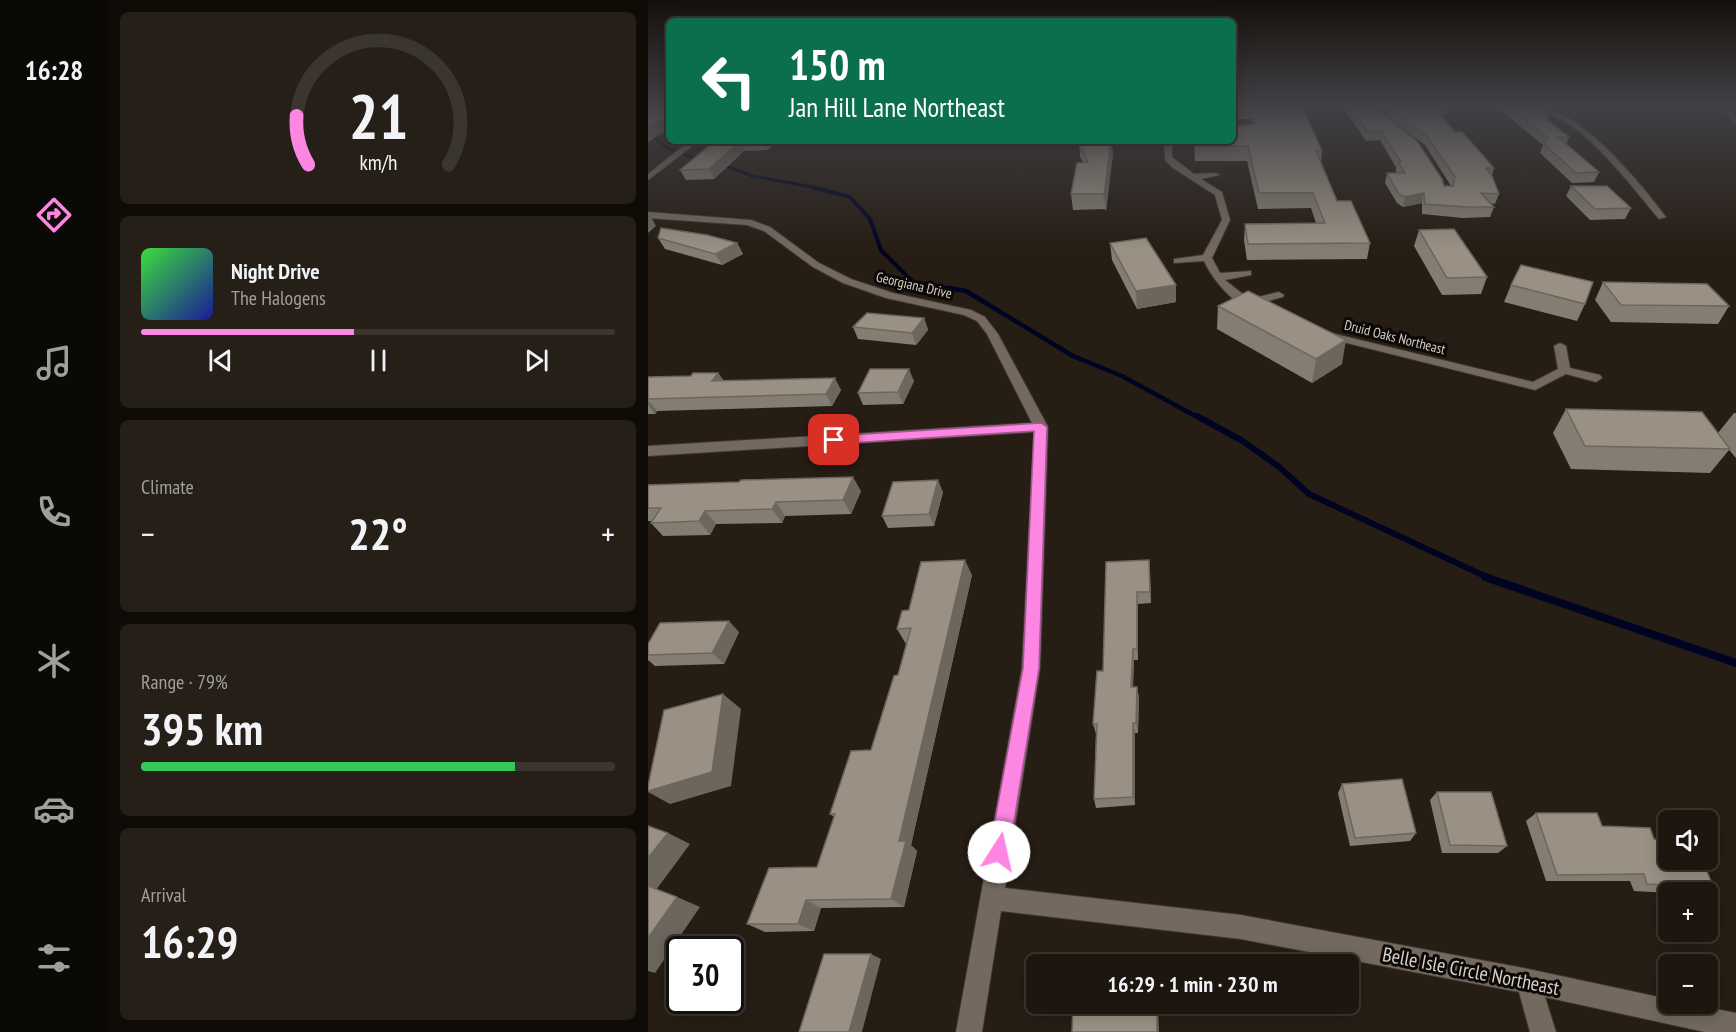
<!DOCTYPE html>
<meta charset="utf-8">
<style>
body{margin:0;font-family:"PT Sans Narrow",sans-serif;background:#251f18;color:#f1f3f6;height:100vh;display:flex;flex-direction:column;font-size:22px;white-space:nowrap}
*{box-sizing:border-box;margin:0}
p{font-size:20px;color:#a09f9e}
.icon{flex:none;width:33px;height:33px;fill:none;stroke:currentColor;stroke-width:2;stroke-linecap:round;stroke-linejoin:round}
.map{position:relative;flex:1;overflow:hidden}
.panel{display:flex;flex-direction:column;gap:12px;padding:12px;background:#0f0c08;width:540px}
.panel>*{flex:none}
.guide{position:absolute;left:18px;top:18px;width:570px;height:126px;border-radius:9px;box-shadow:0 3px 15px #0003,0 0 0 2px #3a352f;background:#0b6e4f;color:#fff;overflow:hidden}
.buttons{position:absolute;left:1010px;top:810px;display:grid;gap:12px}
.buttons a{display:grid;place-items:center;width:60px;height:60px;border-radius:9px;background:#1c160f;box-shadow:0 3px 15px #0003,0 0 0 2px #3a352f;font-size:30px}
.speed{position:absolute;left:18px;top:936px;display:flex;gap:12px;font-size:30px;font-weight:700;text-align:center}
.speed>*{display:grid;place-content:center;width:78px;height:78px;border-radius:50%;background:#1c160f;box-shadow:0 3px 15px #0003,0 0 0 2px #3a352f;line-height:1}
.speed .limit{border:3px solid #111;border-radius:9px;background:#fff;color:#111}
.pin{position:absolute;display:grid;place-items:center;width:51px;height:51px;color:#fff;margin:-26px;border-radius:12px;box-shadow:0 3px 9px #0006}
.me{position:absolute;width:66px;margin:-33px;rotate:10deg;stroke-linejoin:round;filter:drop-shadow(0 0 4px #0008)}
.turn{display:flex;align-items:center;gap:21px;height:126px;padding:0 24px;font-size:27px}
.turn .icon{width:78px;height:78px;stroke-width:2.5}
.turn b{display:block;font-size:42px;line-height:51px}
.big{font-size:45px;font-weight:600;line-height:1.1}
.panel .tile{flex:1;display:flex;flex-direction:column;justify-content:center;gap:9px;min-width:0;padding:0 21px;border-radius:9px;background:#251f18}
.panel .dial{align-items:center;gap:0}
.dial svg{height:156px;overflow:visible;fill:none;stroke:#3a352f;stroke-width:7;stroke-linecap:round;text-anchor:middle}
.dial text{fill:#f1f3f6;stroke:none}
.song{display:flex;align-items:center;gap:18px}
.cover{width:72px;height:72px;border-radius:9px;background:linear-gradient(135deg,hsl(120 70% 55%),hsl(240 70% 35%))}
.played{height:6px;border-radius:3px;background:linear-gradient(90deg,#fd86e2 45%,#3a352f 45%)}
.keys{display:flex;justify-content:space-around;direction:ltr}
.heat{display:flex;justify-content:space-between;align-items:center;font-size:33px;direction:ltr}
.charge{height:9px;border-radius:4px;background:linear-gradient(90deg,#34c759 79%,#3a352f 0)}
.trip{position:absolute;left:378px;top:954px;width:333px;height:60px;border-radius:9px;background:#1c160f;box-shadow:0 3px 15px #0003,0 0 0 2px #3a352f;font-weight:600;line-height:60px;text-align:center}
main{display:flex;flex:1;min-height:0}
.tabs{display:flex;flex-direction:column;width:108px;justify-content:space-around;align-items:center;background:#0b0906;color:#a09f9e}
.tabs .icon{width:42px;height:42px}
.tabs .on{color:#fd86e2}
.tabs b{font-size:27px;color:#f1f3f6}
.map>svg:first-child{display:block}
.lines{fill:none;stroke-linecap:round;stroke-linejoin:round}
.stream-far4{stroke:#000422;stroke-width:3}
.stream-far3{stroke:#000422;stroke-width:4}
.stream-far2{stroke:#000422;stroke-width:4.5}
.stream-far1{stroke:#000422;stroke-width:6}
.stream{stroke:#000422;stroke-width:8}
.minor-casing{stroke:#3f3732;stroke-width:2}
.minor{fill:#73695e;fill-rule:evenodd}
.wall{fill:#847d72}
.shaded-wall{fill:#6c665c}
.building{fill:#9a9184;stroke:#6c665c;stroke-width:1.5}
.route{fill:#fd86e2;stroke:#a45793;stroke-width:1.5}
.labels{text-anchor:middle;stroke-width:6;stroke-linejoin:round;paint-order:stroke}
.far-street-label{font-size:14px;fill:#d7d1cb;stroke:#0c0805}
.near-street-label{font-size:20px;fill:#d7d1cb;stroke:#0c0805}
</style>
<main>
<nav class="tabs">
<b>16:28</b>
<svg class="icon on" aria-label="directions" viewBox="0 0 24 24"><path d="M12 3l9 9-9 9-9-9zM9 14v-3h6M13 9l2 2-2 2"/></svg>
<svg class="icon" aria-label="music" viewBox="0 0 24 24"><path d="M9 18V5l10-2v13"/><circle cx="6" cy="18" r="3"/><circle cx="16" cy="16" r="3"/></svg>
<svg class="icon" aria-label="phone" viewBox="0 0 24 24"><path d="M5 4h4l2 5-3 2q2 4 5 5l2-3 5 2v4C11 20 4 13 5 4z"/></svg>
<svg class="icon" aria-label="climate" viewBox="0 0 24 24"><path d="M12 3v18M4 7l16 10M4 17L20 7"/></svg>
<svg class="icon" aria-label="car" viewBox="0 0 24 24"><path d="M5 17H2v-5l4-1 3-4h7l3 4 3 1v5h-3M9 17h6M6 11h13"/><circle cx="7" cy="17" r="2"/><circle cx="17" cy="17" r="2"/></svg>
<svg class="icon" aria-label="filters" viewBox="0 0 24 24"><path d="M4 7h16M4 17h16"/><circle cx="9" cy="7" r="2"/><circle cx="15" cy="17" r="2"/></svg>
</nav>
<section class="panel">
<div class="tile dial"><svg viewBox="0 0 100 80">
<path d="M14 69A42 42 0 1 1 86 69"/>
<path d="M14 69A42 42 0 0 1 8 44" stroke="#fd86e2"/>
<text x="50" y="56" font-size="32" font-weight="700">21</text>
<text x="50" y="72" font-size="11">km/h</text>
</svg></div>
<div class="tile">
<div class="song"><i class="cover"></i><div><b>Night Drive</b><p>The Halogens</p></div></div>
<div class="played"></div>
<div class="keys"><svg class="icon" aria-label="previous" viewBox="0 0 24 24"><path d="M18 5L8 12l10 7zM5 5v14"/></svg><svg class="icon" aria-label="pause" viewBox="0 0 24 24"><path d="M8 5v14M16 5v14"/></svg><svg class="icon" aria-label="next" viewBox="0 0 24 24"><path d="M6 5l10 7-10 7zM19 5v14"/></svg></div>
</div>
<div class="tile"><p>Climate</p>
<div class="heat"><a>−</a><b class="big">22°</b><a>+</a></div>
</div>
<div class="tile"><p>Range · 79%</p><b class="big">395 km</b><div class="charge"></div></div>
<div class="tile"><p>Arrival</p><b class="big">16:29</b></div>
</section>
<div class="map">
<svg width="1088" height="1032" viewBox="0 0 1088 1032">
<rect width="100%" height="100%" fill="#261d14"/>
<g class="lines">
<g class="stream-far4">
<path d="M0 130C15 149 31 155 55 159"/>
<path d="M73 164 104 176 170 188"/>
</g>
<path class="stream-far3" d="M164 187 202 197 222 219 233 250 265 282 311 290"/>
<path class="stream-far2" d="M302 288 318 291 425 356 474 376 551 418"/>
<path class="stream-far1" d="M549 416 593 440 630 466 661 494 841 578"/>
<path class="stream" d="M837 577 1088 663"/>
<defs>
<g id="minor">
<path d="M731 106H737L734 111 736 117 746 126V128C737 129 730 119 728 111Z"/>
<path d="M832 106C854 106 879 105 901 110 939 118 995 186 1018 217L1011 219C984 187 940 127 901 114 879 108 852 115 832 106Z"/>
<path d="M1075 106H1081L1088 117V123L1079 115Z"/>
<path d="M42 141H51L0 180V174Z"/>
<path d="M516 141H524V157L546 174 568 173 572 175 553 179 574 192 582 220 564 258 572 273 603 271V275L577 280 601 299 631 292 636 295 635 297 609 304 612 307 611 309C589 312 563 277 556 261L526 263V259L555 255 574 220 567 195 525 168 517 160Z"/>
<path d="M0 212 103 220 122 227 171 263 203 279 245 293 323 310 337 317 350 334 400 427 392 668 357 888 593 915 880 969 1020 999V1004H1043L1088 1013V1032H1057L897 997 908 1032H882L871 992 593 939 353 911 334 1032H308L374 668 386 432 0 456V446L384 423 339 334 329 321 316 315 238 298 195 283 165 267 116 231 99 225 0 218Z"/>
<path d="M679 332 885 382 910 369 906 346 912 343 918 346 922 368 952 375 954 378 948 382 918 374 887 390 675 337V333Z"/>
</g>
</defs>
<use href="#minor" class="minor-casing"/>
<use href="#minor" class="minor"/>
</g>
<g class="wall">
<path d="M585 106H654L674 151 673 162 689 201 722 243 719 259 599 260 596 240 597 224 668 223 663 208 610 209 599 161H547L546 141H585L606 125 605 119H585Z"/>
<path d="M694 106H729L731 111 796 186H803L777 145 738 116V106H805L803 112 793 116 807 132 846 168 844 175 851 194 847 204 843 203 846 207 842 217 815 218 774 214V203L755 207 749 203 737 183 739 173H749L748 171V167L732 140 718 141Z"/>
<path d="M858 106H889L901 117 900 120 921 137 918 145 951 172 946 182 924 183 892 153 895 145 856 113Z"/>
<path d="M67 141H129L120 150 96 151 66 179 38 180 32 170Z"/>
<path d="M240 141H269L267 146H242Z"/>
<path d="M431 142 465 153 458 211 457 209 425 210 423 194 435 162 432 157Z"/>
<path d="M923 186 983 208 977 219 942 220 918 196Z"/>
<path d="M771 230 839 277 833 294 794 295 766 246Z"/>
<path d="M10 238 89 243 95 254 74 265 17 249Z"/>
<path d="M462 243 528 285V302L489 309 464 260Z"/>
<path d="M955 282 1081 306 1070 324 963 322 947 300Z"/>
<path d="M863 285 937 304 929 321 856 302Z"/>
<path d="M570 306 694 364 664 383 569 329Z"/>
<path d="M276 318 280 330 268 345 210 339 205 327Z"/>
<path d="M70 373 76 381 193 390 184 406 9 411 7 414H0V377L43 376Z"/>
<path d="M266 381 255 404 215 405 210 393Z"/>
<path d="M918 409 1070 433 1086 413H1088V458L1081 450 1062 473 923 469 905 433Z"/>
<path d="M0 485 213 491 203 514 137 516 134 523 68 524 62 535 15 536 3 523 4 521H0Z"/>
<path d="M295 492 286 526 240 528 234 516Z"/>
<path d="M458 562 502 572 503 603 490 604V660H486L485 687H489L491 698 490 733H487V805L448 808 446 799 448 734 445 724 455 671Z"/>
<path d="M324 575 263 845 269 851 256 907 173 908 166 931 117 932 99 924 169 867 186 817 182 814 223 750 250 675 258 644 249 629 261 610Z"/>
<path d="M91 632 76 664 7 666 0 660V644Z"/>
<path d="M694 784 768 833 762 841 702 846 690 793Z"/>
<path d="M789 792 859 846 850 853H794L782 800Z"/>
<path d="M888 813 954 826 1006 839 1066 888 1056 892 1020 893 986 891 982 881H898L878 821Z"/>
</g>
<g class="shaded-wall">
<path d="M798 106H805L803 112 786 118 788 110Z"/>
<path d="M21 116V129L0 142V129Z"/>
<path d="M92 141 96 151 66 179 61 169Z"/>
<path d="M115 141H129L120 150Z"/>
<path d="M464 141 465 153 458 211 456 196Z"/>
<path d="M776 193 774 203 755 207 757 197Z"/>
<path d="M2 215 8 226 0 233V216Z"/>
<path d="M89 243 95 254 74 265 67 254Z"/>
<path d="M528 285V302L489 309 488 291Z"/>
<path d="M276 318 280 330 268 345 264 333Z"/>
<path d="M698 340 694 364 664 383 668 359Z"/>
<path d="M261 369 266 381 255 404 250 392Z"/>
<path d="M70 373 78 385 64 381Z"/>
<path d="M187 378 193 390 184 406 178 394Z"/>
<path d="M0 400 9 411 7 414 0 405Z"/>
<path d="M205 477 213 491 203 514 195 500Z"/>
<path d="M290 480 295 492 286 526 281 514Z"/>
<path d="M128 502 137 516 134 523 124 509Z"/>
<path d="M57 511 68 524 62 535 51 521Z"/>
<path d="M317 560 324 575 263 845 269 851 256 907 243 899 251 841Z"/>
<path d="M489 592 490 604V660L489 649Z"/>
<path d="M81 621 91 632 76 664 64 653Z"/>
<path d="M485 649 486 660 484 698 483 687Z"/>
<path d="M489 687 491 698 490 733 488 723Z"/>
<path d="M75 694 93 709 83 786 22 804 0 792Z"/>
<path d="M485 723 487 733V805L485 797Z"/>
<path d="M20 833 42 844 8 890 0 886V858Z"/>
<path d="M29 897 52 907 7 973 0 971V938Z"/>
<path d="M158 900 173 908 166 931 150 924Z"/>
<path d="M223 954 233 959 214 1032H201Z"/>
<path d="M509 1004H510L511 1032H509Z"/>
</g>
<g class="building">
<path d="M0 106H21V116L0 129Z"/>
<path d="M606 106H654L674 151H668L689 201H703L722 243 600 244 597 224 677 223 665 193H611L600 146 548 147 547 141H585V127L607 124Z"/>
<path d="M701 106H729L731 111 769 141 794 179 796 186H805L807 177 779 136 740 107V106H798L788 110 807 132H814L846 168H838L844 176 851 194 833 193 846 207H818L777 204 776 193 757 197 751 194 739 173H757L750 162H753L733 131 720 132Z"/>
<path d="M861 106H889L901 117 897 118 921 137H910L951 172 928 173 895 143 900 138Z"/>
<path d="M67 141H110H92L61 169 32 170Z"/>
<path d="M444 141H463L456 196 455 194H423L429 163 440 162 431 142Z"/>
<path d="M923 186H959L983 208 947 209Z"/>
<path d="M13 228 59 235 89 243 67 254 10 238Z"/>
<path d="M806 229 839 277 799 278 771 230Z"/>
<path d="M498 238 528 285 488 291 462 243Z"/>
<path d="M873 265 945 282 937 304 863 285Z"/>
<path d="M955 282 1059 284 1081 306 973 305Z"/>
<path d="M600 291 698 340 668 359 570 306Z"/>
<path d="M219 313 276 318 264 333 205 327Z"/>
<path d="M222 369H261L250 392 210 393Z"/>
<path d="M45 373H70L64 381 187 378 178 394 0 399V377L43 376Z"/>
<path d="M918 409 1054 412 1082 449 937 446Z"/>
<path d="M205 477 195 500 128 502 124 509 57 511 51 521 3 523 13 508H0V485L91 482 93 480Z"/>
<path d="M290 480 281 514 234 516 245 482Z"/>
<path d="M317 560 251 841H258L243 899 158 900 150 924H99L121 868 169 867 187 814H182L203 751 223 750 246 676 250 675 263 628 249 629 254 611 261 610 273 562Z"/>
<path d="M501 560 502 592H489V649H485L483 687H489L488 723H485V797L446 799 449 724H445L449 671H455L458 562Z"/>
<path d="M81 621 64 653 0 655V644L12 623Z"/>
<path d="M75 694 64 772 0 791V786L16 710Z"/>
<path d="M754 779 768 833 707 838 694 784Z"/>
<path d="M789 792H843L859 846 802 845Z"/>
<path d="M888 813H949L954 826 1002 828 1006 839 1020 840V860H1054L1066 888 999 884 996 874 909 875Z"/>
<path d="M0 826 20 833 0 858Z"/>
<path d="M0 886 29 897 0 938Z"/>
<path d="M176 954H223L201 1032H151Z"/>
<path d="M425 1004H509V1032H424Z"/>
</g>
<linearGradient id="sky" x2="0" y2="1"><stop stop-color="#15100b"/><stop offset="0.42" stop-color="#414045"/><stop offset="1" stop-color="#414045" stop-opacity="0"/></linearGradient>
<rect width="1088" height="251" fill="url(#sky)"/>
<path class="route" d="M393 423 399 427 391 668 361 852 358 859 351 862 343 859 341 852 375 668 386 431 186 444 180 440 186 436Z"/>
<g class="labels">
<g class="far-street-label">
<text transform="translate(266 285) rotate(13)" y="5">Georgiana Drive</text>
<text transform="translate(747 337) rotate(14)" y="5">Druid Oaks Northeast</text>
</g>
<g class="near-street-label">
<text transform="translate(823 971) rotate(11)" y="7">Belle Isle Circle Northeast</text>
</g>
</g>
</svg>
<div class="buttons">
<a><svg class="icon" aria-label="sound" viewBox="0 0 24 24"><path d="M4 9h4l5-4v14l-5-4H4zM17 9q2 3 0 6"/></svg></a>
<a>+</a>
<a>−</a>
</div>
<div class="speed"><div class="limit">30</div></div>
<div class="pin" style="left:186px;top:440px;background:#d93025"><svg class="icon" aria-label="arrive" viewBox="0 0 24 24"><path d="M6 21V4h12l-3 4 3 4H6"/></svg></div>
<svg class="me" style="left:351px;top:852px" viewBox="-20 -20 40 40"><circle r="19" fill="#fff"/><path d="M0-13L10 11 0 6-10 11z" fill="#fd86e2"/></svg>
<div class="trip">16:29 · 1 min · 230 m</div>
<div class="guide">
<div class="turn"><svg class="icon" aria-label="left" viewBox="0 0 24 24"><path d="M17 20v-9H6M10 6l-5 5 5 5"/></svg><div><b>150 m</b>Jan Hill Lane Northeast</div></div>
</div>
</div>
</main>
